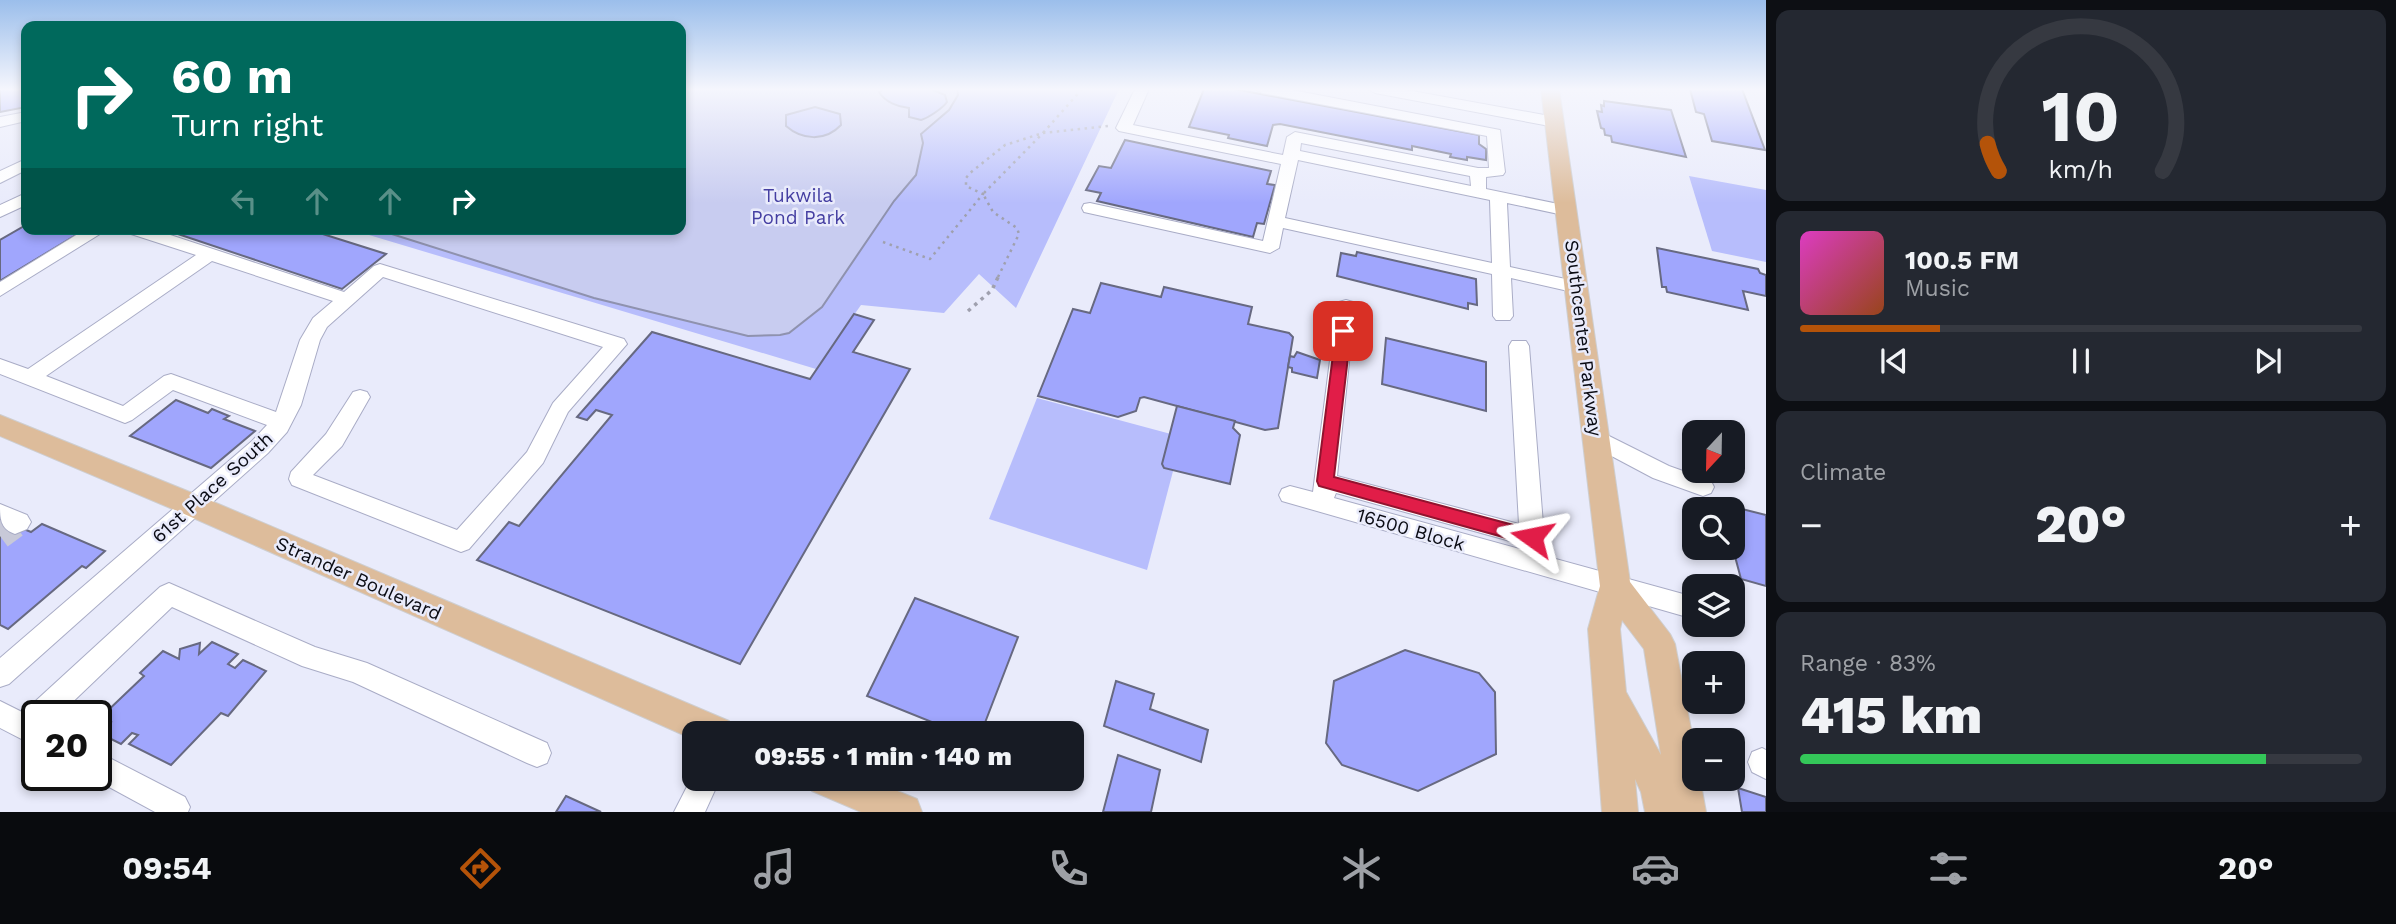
<!DOCTYPE html>
<meta charset="utf-8">
<style>
body{margin:0;font-family:"Work Sans",sans-serif;background:#242831;color:#f1f3f6;height:100vh;display:flex;flex-direction:column;font-size:26px;white-space:nowrap}
*{box-sizing:border-box;margin:0}
p{font-size:23px;color:#9ea1a6}
.icon{flex:none;width:38px;height:38px;fill:none;stroke:currentColor;stroke-width:2;stroke-linecap:round;stroke-linejoin:round}
.map{position:relative;flex:1;overflow:hidden}
.drawer{display:flex;flex-direction:column;gap:10px;padding:10px;background:#0d0f14;width:630px}
.drawer>*{flex:none}
.top-card{position:absolute;left:21px;top:21px;width:665px;height:214px;border-radius:14px;box-shadow:0 4px 10px #0003;background:#00695c;color:#fff;overflow:hidden}
.needle{width:46px;rotate:202deg}
.tools{position:absolute;left:1682px;top:420px;display:grid;gap:14px}
.tools a{display:grid;place-items:center;width:63px;height:63px;border-radius:14px;background:#171b24;box-shadow:0 4px 10px #0003;font-size:35px}
.speed{position:absolute;left:21px;top:700px;display:flex;gap:14px;font-size:35px;font-weight:700;text-align:center}
.speed>*{display:grid;place-content:center;width:91px;height:91px;border-radius:50%;background:#171b24;box-shadow:0 4px 10px #0003;line-height:1}
.speed .limit{border:4px solid #111;border-radius:10px;background:#fff;color:#111}
.pin{position:absolute;display:grid;place-items:center;width:60px;height:60px;color:#fff;margin:-30px;border-radius:14px;box-shadow:0 4px 10px #0006}
.me{position:absolute;width:77px;margin:-38px;rotate:282deg;stroke-linejoin:round;filter:drop-shadow(0 0 5px #0008)}
.turn{display:flex;align-items:center;gap:24px;height:147px;padding:0 35px;font-size:32px}
.turn .icon{width:91px;height:91px;stroke-width:2.5}
.turn b{display:block;font-size:49px;line-height:60px}
.lanes{display:flex;align-items:center;height:66px;padding:0 35px;background:#0003;justify-content:center;gap:35px;direction:ltr}
.lanes .off{opacity:.35}
.big{font-size:52px;font-weight:800;line-height:1.1}
.drawer .widget{flex:1;display:flex;flex-direction:column;justify-content:center;gap:10px;min-width:0;padding:0 24px;border-radius:14px;background:#242831}
.drawer .dial{align-items:center;gap:0}
.dial svg{height:182px;overflow:visible;fill:none;stroke:#363941;stroke-width:7;stroke-linecap:round;text-anchor:middle}
.dial text{fill:#f1f3f6;stroke:none}
.song{display:flex;align-items:center;gap:21px}
.cover{width:84px;height:84px;border-radius:10px;background:linear-gradient(135deg,hsl(310 70% 55%),hsl(20 70% 35%))}
.played{height:7px;border-radius:4px;background:linear-gradient(90deg,#b45309 25%,#363941 25%)}
.keys{display:flex;justify-content:space-around;direction:ltr}
.heat{display:flex;justify-content:space-between;align-items:center;font-size:38px;direction:ltr}
.charge{height:10px;border-radius:5px;background:linear-gradient(90deg,#34c759 83%,#363941 0)}
.trip{position:absolute;left:682px;top:721px;width:402px;height:70px;border-radius:14px;background:#171b24;box-shadow:0 4px 10px #0003;font-weight:800;line-height:70px;text-align:center}
.tab-bar{display:flex;height:112px;justify-content:space-around;align-items:center;background:#090b0e;color:#9ea1a6}
.tab-bar .icon{width:49px;height:49px}
.tab-bar .on{color:#b45309}
.tab-bar b{font-size:32px;color:#f1f3f6}
main{display:flex;flex:1;min-height:0}
.map>svg:first-child{display:block}
.green{fill:#b7bdfc}
.water{fill:#c8ccf0;stroke:#8f92ae;stroke-width:2;fill-rule:evenodd}
.building{fill:#a0a6fd;stroke:#676981;stroke-width:2}
.lines{fill:none;stroke-linecap:round;stroke-linejoin:round}
.minor-tunnel{stroke:#c8c9d8;stroke-width:26;stroke-dasharray:26 13;stroke-linecap:butt}
.minor-casing{stroke:#a9acc6;stroke-width:2}
.major-casing{stroke:#ceced0;stroke-width:2}
.path-far1{stroke:#9fa0ae;stroke-width:2.5;stroke-dasharray:2.5 4.5;stroke-linecap:butt}
.path{stroke:#9fa0ae;stroke-width:3.5;stroke-dasharray:3.5 5;stroke-linecap:butt}
.minor{fill:#fff;fill-rule:evenodd}
.major{fill:#ddbc9b;fill-rule:evenodd}
.route{fill:#e11d48;stroke:#92132f;stroke-width:2}
.labels{text-anchor:middle;stroke-width:5;stroke-linejoin:round;paint-order:stroke}
.park-label{font-size:19px;fill:#453fa2;stroke:#e9ebfb}
.street-label{font-size:19px;fill:#0a0b13;stroke:#e9ebfb}
</style>
<main>
<div class="map">
<svg width="1766" height="812" viewBox="0 0 1766 812">
<rect width="100%" height="100%" fill="#e9ebfb"/>
<g class="green">
<path d="M681 89H1119L1016 308 979 274 944 313 861 305 816 369 349 229H681Z"/>
<path d="M1689 176 1766 190V262L1712 251Z"/>
<path d="M1037 398 1182 437 1147 570 989 519Z"/>
</g>
<path class="water" d="M681 89H883L879 92C885 102 898 107 909 108V117L921 120C928 118 943 108 947 102L945 95 931 89H957L958 95 949 110 921 134 923 143 916 175 894 201 822 307 789 333 780 335 748 336 594 298 376 229H681ZM815 107 840 114 841 125C825 142 802 140 786 126V115Z"/>
<g class="building">
<path d="M0 89H26V107L0 112Z"/>
<path d="M1204 89H1234L1479 135V144L1486 149V160L1467 157V160L1450 157 1451 154 1412 146V150L1280 124 1273 125 1267 146 1228 138 1229 135 1189 127Z"/>
<path d="M1690 89H1742L1765 150 1712 141 1704 114 1696 112Z"/>
<path d="M1604 101 1671 110 1686 157 1612 142 1611 136 1605 135 1604 129 1601 128 1597 111 1602 112 1601 105 1604 106Z"/>
<path d="M1125 140 1271 171 1267 184 1275 185 1264 224 1257 223 1253 237 1097 201 1101 193 1086 190 1099 166 1111 168Z"/>
<path d="M26 225V229H86L0 281V240Z"/>
<path d="M163 229H307L386 254 342 289Z"/>
<path d="M1657 248 1758 269 1760 273 1766 275V296L1743 291 1748 310 1667 292 1666 287H1662Z"/>
<path d="M1357 252 1476 279 1477 305 1468 303V309L1337 276 1341 253 1356 256Z"/>
<path d="M1101 283 1161 297 1164 287 1252 307 1248 324 1289 333 1293 337 1278 428 1265 430 1144 397 1140 398 1136 411 1118 417 1038 396 1073 309 1090 313Z"/>
<path d="M854 314 874 320 853 352 910 369 740 664 477 560 509 522 519 526 612 415 596 410 587 420 577 417 652 332 810 379Z"/>
<path d="M1386 338 1486 362V411L1382 384Z"/>
<path d="M1297 352 1320 360 1317 378 1292 372V368L1288 367 1290 356 1294 357Z"/>
<path d="M176 400 208 413 212 409 229 416 224 419 255 431 211 468 130 436Z"/>
<path d="M1177 406 1235 421 1233 428 1240 435 1230 484 1164 468 1162 464Z"/>
<path d="M1722 504 1766 515V586L1741 579 1732 545V509H1723Z"/>
<path d="M0 519 31 532 42 524 105 551 86 568 82 566 8 629 0 625Z"/>
<path d="M915 598 1018 637 981 733H959L867 696Z"/>
<path d="M212 642 238 654 228 664 235 668 243 660 266 671 228 716 221 713 171 765 129 744 138 735 132 733 121 744 99 733 111 722 101 717 144 676 140 673 163 651 179 659 180 649 200 643 199 654Z"/>
<path d="M1405 650 1479 673 1495 692 1496 754 1418 791 1342 765 1326 743 1334 681Z"/>
<path d="M1116 681 1154 694 1150 709 1208 730 1201 762 1104 726Z"/>
<path d="M1118 755 1160 770 1151 812H1103Z"/>
<path d="M1738 788 1766 797V812H1742Z"/>
<path d="M566 796 601 812H556Z"/>
</g>
<g class="lines">
<path class="minor-tunnel" d="M0 536 15 525"/>
<defs>
<g id="minor">
<path d="M1135 89H1149L1133 125 1283 155 1287 137 1295 132 1478 168H1489L1487 136 1262 93 1255 89H1287L1500 130 1505 172 1503 175 1486 177V189L1568 206 1576 211 1568 216 1507 203 1510 267 1584 283 1586 287 1577 293 1511 278 1513 316 1510 320H1496L1493 316 1492 274 1283 228 1279 248 1270 253 1084 212 1082 208 1084 204 1090 203 1263 241 1281 164 1119 131 1116 128ZM1301 143 1470 176 1471 186 1300 151ZM1298 160 1490 200 1492 263 1285 218Z"/>
<path d="M1368 89H1401L1555 117 1563 122 1555 127 1375 93Z"/>
<path d="M26 112V121L0 127V117Z"/>
<path d="M26 159V170L0 183V171Z"/>
<path d="M26 193V205L0 217V205Z"/>
<path d="M86 229H108L0 296V282Z"/>
<path d="M125 229H152L344 292 374 266 380 264 624 339 627 344 568 412 543 463 469 549 461 552 292 485 289 479 291 472 326 434 353 392 360 390 367 392 370 397 342 446 313 475 457 530 527 452 553 403 603 347 383 277 327 327 320 340 301 405 287 432 268 453 9 684 0 687V658L252 441 267 425 173 390 132 420 125 423 0 374V359L28 369 196 255 128 233ZM212 261 333 301 313 318 300 340 276 412 171 374 164 376 123 406 46 376Z"/>
<path d="M1346 300 1353 302 1355 306 1337 476 1519 524 1509 346 1512 341H1526L1529 346 1544 537 1540 544 1532 547 1336 493 1334 498 1694 597V619L1282 501 1279 495 1282 489 1290 486 1313 492 1337 306 1339 302Z"/>
<path d="M1597 430 1669 466 1711 481 1714 487 1711 493 1703 496 1653 478 1589 444 1586 438 1589 432Z"/>
<path d="M0 504 27 515 31 522 27 529 15 534C0 529 0 518 0 504Z"/>
<path d="M169 583 315 647 367 663 547 743 551 753 547 763 537 767 527 763 353 682 302 666 172 607 58 716H37V747L0 728V701L26 714 29 707 160 587Z"/>
<path d="M1762 748 1766 750V779L1752 772 1748 762 1752 752Z"/>
<path d="M96 751 185 797 190 807 188 812H155L87 775H96Z"/>
<path d="M695 771V779H720L705 812H674Z"/>
</g>
<g id="major">
<path d="M1541 89H1559L1630 582 1670 634 1675 644 1694 745V779H1700L1706 812H1645L1641 792 1635 779 1638 812H1602L1588 629 1600 586ZM1622 620 1644 649 1661 755 1626 692 1620 629Z"/>
<path d="M0 415 202 497 729 721 734 733H695V740L182 513 0 436Z"/>
<path d="M807 779H868L917 799 922 812H861L812 791Z"/>
</g>
</defs>
<use href="#minor" class="minor-casing"/>
<use href="#major" class="major-casing"/>
<g class="path-far1">
<path d="M883 242 930 259 983 194 966 186V178L970 173 1005 145 1043 133 1082 89"/>
<path d="M998 277 1019 234 1017 228 993 212 983 194 1043 133 1108 126"/>
</g>
<path class="path" d="M968 311 992 290 999 275"/>
<use href="#minor" class="minor"/>
<use href="#major" class="major"/>
</g>
<linearGradient id="sky" x2="0" y2="1"><stop stop-color="#9bbeeb"/><stop offset="0.44" stop-color="#f5f6fd"/><stop offset="1" stop-color="#f5f6fd" stop-opacity="0"/></linearGradient>
<rect width="1766" height="203" fill="url(#sky)"/>
<path class="route" d="M1343 326 1351 331 1334 477 1532 530 1538 532 1541 537 1538 543 1532 545 1319 486 1317 481 1336 331Z"/>
<g class="labels">
<g class="park-label">
<text x="798" y="202">Tukwila<tspan x="798" dy="22">Pond Park</tspan></text>
</g>
<g class="street-label">
<text transform="translate(1584 338) rotate(83)" y="7">Southcenter Parkway</text>
<text transform="translate(212 487) rotate(-42)" y="7">61st Place South</text>
<text transform="translate(1411 529) rotate(16)" y="7">16500 Block</text>
<text transform="translate(359 578) rotate(24)" y="7">Strander Boulevard</text>
</g>
</g>
</svg>
<div class="tools">
<a><svg class="needle" viewBox="-14 -14 28 28"><path d="M0-13l5 13h-10z" fill="#e53935"/><path d="M0 13l5-13h-10z" fill="#9ea1a6"/></svg></a>
<a><svg class="icon" aria-label="search" viewBox="0 0 24 24"><circle cx="10" cy="10" r="6"/><path d="M15 15l6 6"/></svg></a>
<a><svg class="icon" aria-label="layers" viewBox="0 0 24 24"><path d="M12 4l9 5-9 5-9-5zM3 14l9 5 9-5"/></svg></a>
<a>+</a>
<a>−</a>
</div>
<div class="speed"><div class="limit">20</div></div>
<div class="pin" style="left:1343px;top:331px;background:#d93025"><svg class="icon" aria-label="arrive" viewBox="0 0 24 24"><path d="M6 21V4h12l-3 4 3 4H6"/></svg></div>
<svg class="me" style="left:1532px;top:537px" viewBox="-20 -20 40 40"><path d="M0-17L14 15 0 8-14 15z" fill="#e11d48" stroke="#fff" stroke-width="4"/></svg>
<div class="trip">09:55 · 1 min · 140 m</div>
<div class="top-card">
<div class="turn"><svg class="icon" aria-label="right" viewBox="0 0 24 24"><path d="M7 20v-9h11M14 6l5 5-5 5"/></svg><div><b>60 m</b>Turn right</div></div>
<div class="lanes"><svg class="icon off" aria-label="left" viewBox="0 0 24 24"><path d="M17 20v-9H6M10 6l-5 5 5 5"/></svg><svg class="icon off" aria-label="ahead" viewBox="0 0 24 24"><path d="M12 20V5M6 11l6-6 6 6"/></svg><svg class="icon off" aria-label="ahead" viewBox="0 0 24 24"><path d="M12 20V5M6 11l6-6 6 6"/></svg><svg class="icon" aria-label="right" viewBox="0 0 24 24"><path d="M7 20v-9h11M14 6l5 5-5 5"/></svg></div>
</div>
</div>
<section class="drawer">
<div class="widget dial"><svg viewBox="0 0 100 80">
<path d="M14 69A42 42 0 1 1 86 69"/>
<path d="M14 69A42 42 0 0 1 9 57" stroke="#b45309"/>
<text x="50" y="56" font-size="32" font-weight="700">10</text>
<text x="50" y="72" font-size="11">km/h</text>
</svg></div>
<div class="widget">
<div class="song"><i class="cover"></i><div><b>100.5 FM</b><p>Music</p></div></div>
<div class="played"></div>
<div class="keys"><svg class="icon" aria-label="previous" viewBox="0 0 24 24"><path d="M18 5L8 12l10 7zM5 5v14"/></svg><svg class="icon" aria-label="pause" viewBox="0 0 24 24"><path d="M8 5v14M16 5v14"/></svg><svg class="icon" aria-label="next" viewBox="0 0 24 24"><path d="M6 5l10 7-10 7zM19 5v14"/></svg></div>
</div>
<div class="widget"><p>Climate</p>
<div class="heat"><a>−</a><b class="big">20°</b><a>+</a></div>
</div>
<div class="widget"><p>Range · 83%</p><b class="big">415 km</b><div class="charge"></div></div>
</section>
</main>
<nav class="tab-bar">
<b>09:54</b>
<svg class="icon on" aria-label="directions" viewBox="0 0 24 24"><path d="M12 3l9 9-9 9-9-9zM9 14v-3h6M13 9l2 2-2 2"/></svg>
<svg class="icon" aria-label="music" viewBox="0 0 24 24"><path d="M9 18V5l10-2v13"/><circle cx="6" cy="18" r="3"/><circle cx="16" cy="16" r="3"/></svg>
<svg class="icon" aria-label="phone" viewBox="0 0 24 24"><path d="M5 4h4l2 5-3 2q2 4 5 5l2-3 5 2v4C11 20 4 13 5 4z"/></svg>
<svg class="icon" aria-label="climate" viewBox="0 0 24 24"><path d="M12 3v18M4 7l16 10M4 17L20 7"/></svg>
<svg class="icon" aria-label="car" viewBox="0 0 24 24"><path d="M5 17H2v-5l4-1 3-4h7l3 4 3 1v5h-3M9 17h6M6 11h13"/><circle cx="7" cy="17" r="2"/><circle cx="17" cy="17" r="2"/></svg>
<svg class="icon" aria-label="filters" viewBox="0 0 24 24"><path d="M4 7h16M4 17h16"/><circle cx="9" cy="7" r="2"/><circle cx="15" cy="17" r="2"/></svg>
<b>20°</b>
</nav>
